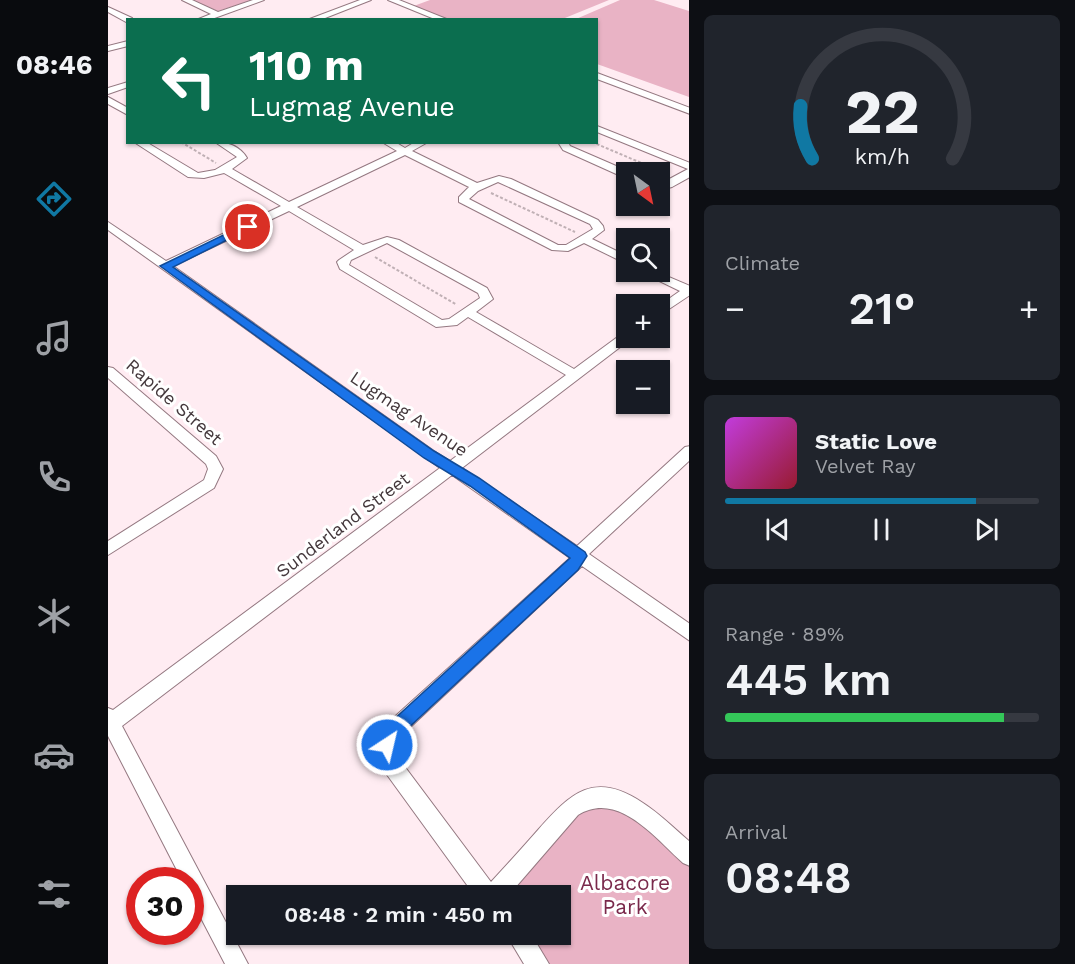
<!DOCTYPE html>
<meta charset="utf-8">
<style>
body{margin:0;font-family:"Work Sans",sans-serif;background:#20242c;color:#f1f3f6;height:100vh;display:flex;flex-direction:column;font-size:22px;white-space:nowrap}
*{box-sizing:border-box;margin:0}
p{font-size:20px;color:#9ea1a6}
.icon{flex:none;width:33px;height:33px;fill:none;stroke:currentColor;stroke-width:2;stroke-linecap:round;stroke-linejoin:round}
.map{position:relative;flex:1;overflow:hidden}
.sheet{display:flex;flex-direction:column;gap:15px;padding:15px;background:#0d0f14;width:386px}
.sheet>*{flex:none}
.guide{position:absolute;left:18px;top:18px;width:472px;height:126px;border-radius:0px;box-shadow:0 2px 4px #0004;background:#0b6e4f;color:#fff;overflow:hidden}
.needle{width:39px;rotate:147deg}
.controls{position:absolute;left:508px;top:162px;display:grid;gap:12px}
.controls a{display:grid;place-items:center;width:54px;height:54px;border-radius:0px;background:#171b24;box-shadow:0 2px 4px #0004;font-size:30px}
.speed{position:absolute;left:18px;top:867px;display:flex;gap:12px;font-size:30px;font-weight:700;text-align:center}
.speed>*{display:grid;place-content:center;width:78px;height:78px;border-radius:50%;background:#171b24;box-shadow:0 2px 4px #0004;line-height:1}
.speed .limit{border:9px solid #d22;background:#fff;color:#111}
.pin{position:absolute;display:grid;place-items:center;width:51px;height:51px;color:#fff;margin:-26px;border:3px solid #fff;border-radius:50%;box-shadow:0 2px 6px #0007}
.me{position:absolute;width:66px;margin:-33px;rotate:35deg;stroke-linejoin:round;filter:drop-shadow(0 0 4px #0008)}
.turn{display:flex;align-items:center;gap:21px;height:126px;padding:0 24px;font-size:27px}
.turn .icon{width:78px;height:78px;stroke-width:2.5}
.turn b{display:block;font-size:42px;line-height:51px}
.big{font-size:45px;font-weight:600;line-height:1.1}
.sheet .widget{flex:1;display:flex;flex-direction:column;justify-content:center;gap:9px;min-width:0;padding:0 21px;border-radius:9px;background:#20242c}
.sheet .dial{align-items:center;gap:0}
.dial svg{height:156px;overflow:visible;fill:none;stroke:#363941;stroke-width:7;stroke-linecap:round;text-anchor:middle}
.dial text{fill:#f1f3f6;stroke:none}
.song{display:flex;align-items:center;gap:18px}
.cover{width:72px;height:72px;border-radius:9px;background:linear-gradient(135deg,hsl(290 70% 55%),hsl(350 70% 35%))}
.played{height:6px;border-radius:3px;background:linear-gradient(90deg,#1078a3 80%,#363941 80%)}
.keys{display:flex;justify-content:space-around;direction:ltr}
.heat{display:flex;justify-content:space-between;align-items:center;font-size:33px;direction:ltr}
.charge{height:9px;border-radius:4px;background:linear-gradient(90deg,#34c759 89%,#363941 0)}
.trip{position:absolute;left:118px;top:885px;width:345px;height:60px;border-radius:0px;background:#171b24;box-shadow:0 2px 4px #0004;font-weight:600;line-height:60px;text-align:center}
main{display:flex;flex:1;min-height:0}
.tabs{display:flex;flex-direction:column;width:108px;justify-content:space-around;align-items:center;background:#090b0e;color:#9ea1a6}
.tabs .icon{width:42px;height:42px}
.tabs .current{color:#1078a3}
.tabs b{font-size:27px;color:#f1f3f6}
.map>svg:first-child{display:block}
.green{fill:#e9b3c5}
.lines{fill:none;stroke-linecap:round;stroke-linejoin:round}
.minor-casing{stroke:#947881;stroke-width:2}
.path{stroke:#c0b0b5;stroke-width:2;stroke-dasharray:3 2;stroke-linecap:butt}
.minor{fill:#fff;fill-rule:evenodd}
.route{fill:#1a73e8;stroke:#114b97;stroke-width:1.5}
.labels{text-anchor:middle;stroke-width:6;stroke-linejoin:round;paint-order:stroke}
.street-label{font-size:18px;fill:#44383c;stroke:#fff}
.near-park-label{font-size:21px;fill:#7a294b;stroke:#fff}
</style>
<main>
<nav class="tabs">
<b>08:46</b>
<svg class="icon current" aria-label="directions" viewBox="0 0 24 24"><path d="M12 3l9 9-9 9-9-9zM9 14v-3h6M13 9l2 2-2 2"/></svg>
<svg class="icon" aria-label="music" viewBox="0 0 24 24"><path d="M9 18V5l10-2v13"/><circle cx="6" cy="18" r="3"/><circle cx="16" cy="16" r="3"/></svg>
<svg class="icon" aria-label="phone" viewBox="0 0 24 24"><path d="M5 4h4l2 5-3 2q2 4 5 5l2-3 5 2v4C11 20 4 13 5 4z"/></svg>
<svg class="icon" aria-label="climate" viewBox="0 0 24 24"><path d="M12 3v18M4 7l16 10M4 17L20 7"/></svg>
<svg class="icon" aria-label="car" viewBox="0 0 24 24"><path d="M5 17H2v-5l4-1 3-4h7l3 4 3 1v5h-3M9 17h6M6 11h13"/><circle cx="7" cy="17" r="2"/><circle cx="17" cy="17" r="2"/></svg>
<svg class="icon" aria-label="filters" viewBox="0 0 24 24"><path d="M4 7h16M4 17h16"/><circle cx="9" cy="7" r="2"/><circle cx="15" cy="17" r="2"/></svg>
</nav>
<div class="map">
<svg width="582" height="964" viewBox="0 0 582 964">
<rect width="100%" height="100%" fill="#ffecf2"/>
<g class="green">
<path d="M82 0H145L110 11Z"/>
<path d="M322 0H501L452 20 337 19 303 7Z"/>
<path d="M512 0H546L581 11V97L489 64V20L468 19Z"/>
<path d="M489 803 521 814 581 866V964H442L420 935 453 934V896H405L408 884 469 814Z"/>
</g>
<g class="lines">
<defs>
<g id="minor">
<path d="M74 0H84L110 12 145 0H156L101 20H88L103 14Z"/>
<path d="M252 0H263L212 20H199Z"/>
<path d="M280 0H291L341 20H329Z"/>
<path d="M0 7 24 18 25 20 18 22 0 12Z"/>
<path d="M20 41V46L0 51V46Z"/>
<path d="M489 73 582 108V114L489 79Z"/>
<path d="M20 82V87L0 94V88Z"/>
<path d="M0 97 20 108V115L0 104Z"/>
<path d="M489 126 582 163V177L564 187 552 190V184L580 169 489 132Z"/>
<path d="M26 142H38L90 173 107 170 129 157 107 142C119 142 132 146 139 158L124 169 181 202 289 151 274 142H287L297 148 307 142H320L304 151 369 183 391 176 403 179 490 220 495 226 496 230 484 239 519 256V264L476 243 460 251 444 250 351 202V197L361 187 297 155 189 207 255 245 279 237 291 240 379 288 385 299 368 312 466 369 515 333 519 332V338H524L354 468 469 546 577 447 582 446V460L481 554 582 624V641L474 566 296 733C289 741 288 749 291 759L383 882C399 865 414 848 430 830 463 793 486 770 535 803 552 814 566 828 582 842V866L575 863C547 838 510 790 470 815L400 896H367L277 772C269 752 268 738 282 721L462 558 344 475 14 726 140 964H117L82 897V880H74L0 736V708L5 710 332 468 0 230V222L58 261 173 206 116 173 96 178 80 177ZM390 182 482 224 485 229 458 245H450L361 199 370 191ZM181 211 246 250 231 260 229 262 232 269 328 327 349 325 360 317 458 375 342 461 326 451 65 266ZM279 243 370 293 372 298 341 319 334 320 241 265 243 260Z"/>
<path d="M450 142H460L462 146 522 172H519V178L515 177 455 150Z"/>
<path d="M536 272H549L582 286V295L552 315V305L572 291 537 274Z"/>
<path d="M0 367 5 368 108 456 115 469 106 488 0 555V541L96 480 100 469 98 464 0 378Z"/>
<path d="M398 934H423L441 964H416Z"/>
</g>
</defs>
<use href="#minor" class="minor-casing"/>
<g class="path">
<path d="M73 142 108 163"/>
<path d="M484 142 557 173"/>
<path d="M383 193 467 232"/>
<path d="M267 257 349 305"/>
</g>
<use href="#minor" class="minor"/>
</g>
<path class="route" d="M136 225 145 227 65 267 326 451 371 478 477 552 479 556 470 570 295 733 285 751 279 753 273 751 270 745 283 722 462 558 362 486 316 458 52 266Z"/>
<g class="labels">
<g class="street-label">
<text transform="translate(66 402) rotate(41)" y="6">Rapide Street</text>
<text transform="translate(301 414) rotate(34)" y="6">Lugmag Avenue</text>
<text transform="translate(235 525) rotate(-37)" y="6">Sunderland Street</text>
</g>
<g class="near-park-label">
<text x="517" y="890">Albacore<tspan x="517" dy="24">Park</tspan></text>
</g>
</g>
</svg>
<div class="controls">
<a><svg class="needle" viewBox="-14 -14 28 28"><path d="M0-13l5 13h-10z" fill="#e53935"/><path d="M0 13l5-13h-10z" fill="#9ea1a6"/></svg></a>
<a><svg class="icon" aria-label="search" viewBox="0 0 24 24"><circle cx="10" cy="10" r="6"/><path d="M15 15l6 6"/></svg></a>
<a>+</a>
<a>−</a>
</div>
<div class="speed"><div class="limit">30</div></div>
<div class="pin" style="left:140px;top:227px;background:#d93025"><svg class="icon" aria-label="arrive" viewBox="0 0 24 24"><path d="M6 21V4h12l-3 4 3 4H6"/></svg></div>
<svg class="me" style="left:279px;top:745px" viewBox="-20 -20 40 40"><circle r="17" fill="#1a73e8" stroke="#fff" stroke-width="3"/><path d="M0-11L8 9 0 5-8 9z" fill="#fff"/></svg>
<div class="trip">08:48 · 2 min · 450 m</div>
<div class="guide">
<div class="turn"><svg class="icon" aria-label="left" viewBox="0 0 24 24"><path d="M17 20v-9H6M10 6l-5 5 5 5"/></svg><div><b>110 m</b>Lugmag Avenue</div></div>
</div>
</div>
<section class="sheet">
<div class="widget dial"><svg viewBox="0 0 100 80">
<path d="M14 69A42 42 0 1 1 86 69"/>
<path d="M14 69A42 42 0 0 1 8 42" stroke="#1078a3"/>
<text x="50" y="56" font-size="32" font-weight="700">22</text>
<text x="50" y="72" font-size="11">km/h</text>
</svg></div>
<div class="widget"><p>Climate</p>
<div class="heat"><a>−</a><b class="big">21°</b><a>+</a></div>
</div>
<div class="widget">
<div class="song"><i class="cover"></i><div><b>Static Love</b><p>Velvet Ray</p></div></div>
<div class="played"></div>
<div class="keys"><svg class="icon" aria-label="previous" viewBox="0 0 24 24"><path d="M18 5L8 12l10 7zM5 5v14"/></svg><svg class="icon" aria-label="pause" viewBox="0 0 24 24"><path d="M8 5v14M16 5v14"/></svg><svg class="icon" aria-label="next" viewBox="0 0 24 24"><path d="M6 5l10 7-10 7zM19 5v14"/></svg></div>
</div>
<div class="widget"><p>Range · 89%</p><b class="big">445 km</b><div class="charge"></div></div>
<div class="widget"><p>Arrival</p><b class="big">08:48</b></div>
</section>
</main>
